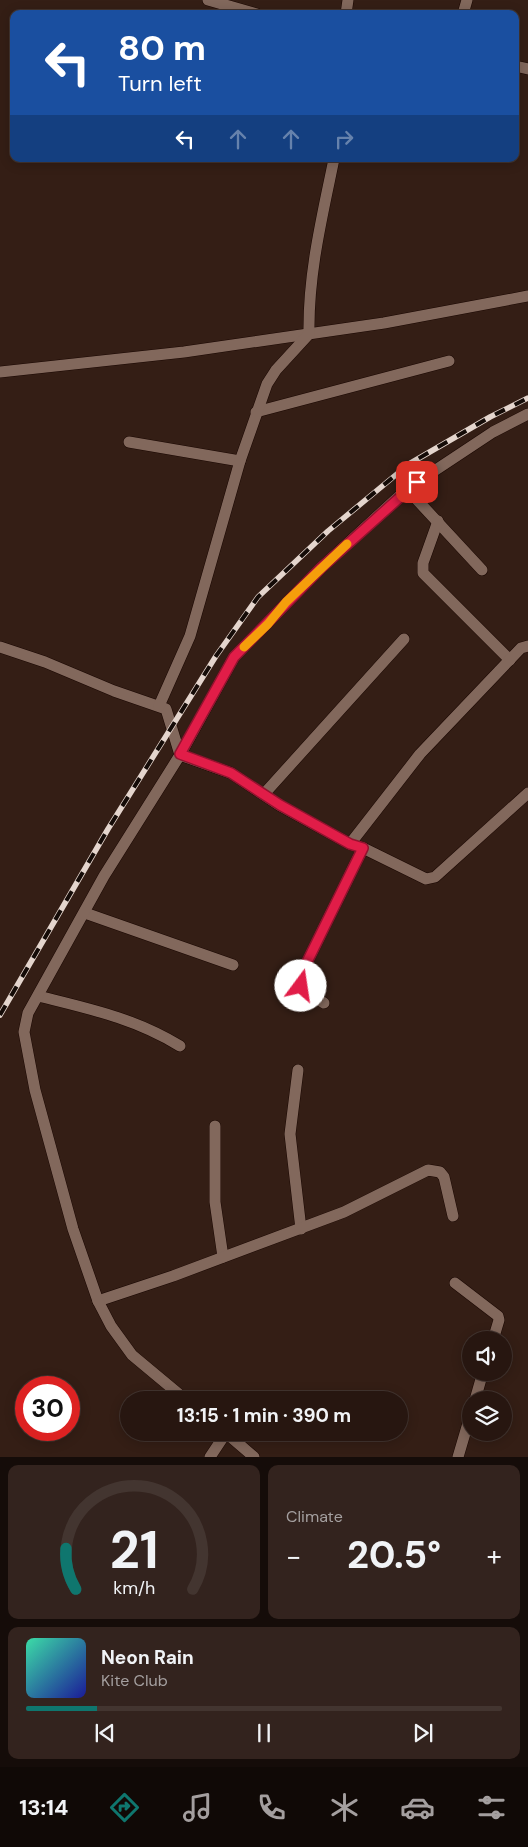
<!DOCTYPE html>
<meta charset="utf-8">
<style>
body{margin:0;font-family:"DM Sans",sans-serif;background:#33231e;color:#f1f3f6;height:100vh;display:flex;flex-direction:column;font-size:19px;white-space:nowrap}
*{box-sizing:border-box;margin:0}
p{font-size:16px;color:#a49f9f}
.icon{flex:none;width:28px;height:28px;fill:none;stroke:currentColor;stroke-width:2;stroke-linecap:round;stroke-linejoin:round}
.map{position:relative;height:1457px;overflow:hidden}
.details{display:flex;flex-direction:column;gap:8px;padding:8px;background:#150c09;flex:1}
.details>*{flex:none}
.hud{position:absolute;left:10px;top:10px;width:509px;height:152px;border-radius:10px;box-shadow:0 2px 12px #0003,0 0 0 1px #433530;background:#1a4fa0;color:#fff;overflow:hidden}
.buttons{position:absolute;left:462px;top:1331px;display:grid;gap:10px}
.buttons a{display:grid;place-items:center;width:50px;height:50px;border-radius:50%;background:#271610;box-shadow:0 2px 12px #0003,0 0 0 1px #433530;font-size:25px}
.speed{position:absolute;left:15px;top:1376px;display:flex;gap:10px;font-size:25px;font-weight:700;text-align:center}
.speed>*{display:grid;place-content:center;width:65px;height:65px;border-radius:50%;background:#271610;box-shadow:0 2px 12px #0003,0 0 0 1px #433530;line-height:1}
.speed .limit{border:8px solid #d22;background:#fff;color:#111}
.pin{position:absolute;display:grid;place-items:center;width:42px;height:42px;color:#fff;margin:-21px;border-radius:10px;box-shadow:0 2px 8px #0006}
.me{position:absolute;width:55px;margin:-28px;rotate:14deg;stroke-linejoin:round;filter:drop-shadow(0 0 4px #0008)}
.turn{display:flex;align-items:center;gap:18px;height:105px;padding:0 25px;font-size:22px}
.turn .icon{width:65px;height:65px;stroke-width:2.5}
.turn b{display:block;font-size:35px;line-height:42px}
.lanes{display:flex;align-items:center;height:48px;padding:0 25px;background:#0003;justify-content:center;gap:25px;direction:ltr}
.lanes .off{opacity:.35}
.big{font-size:38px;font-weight:700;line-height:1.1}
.details .tile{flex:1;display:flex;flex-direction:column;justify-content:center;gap:8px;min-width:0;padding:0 18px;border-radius:10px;background:#33231e}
.details .dial{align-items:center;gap:0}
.dial svg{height:130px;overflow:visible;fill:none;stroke:#433530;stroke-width:7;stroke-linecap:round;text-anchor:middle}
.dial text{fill:#f1f3f6;stroke:none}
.song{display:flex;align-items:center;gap:15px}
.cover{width:60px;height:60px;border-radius:8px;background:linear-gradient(135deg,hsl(160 70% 55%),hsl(240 70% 35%))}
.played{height:5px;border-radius:2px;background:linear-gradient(90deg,#0f766e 15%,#433530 15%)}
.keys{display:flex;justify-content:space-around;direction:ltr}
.heat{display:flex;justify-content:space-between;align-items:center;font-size:28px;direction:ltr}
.details .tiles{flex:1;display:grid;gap:8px;grid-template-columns:1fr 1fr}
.tile:last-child{grid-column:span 2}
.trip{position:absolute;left:120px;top:1391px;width:288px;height:50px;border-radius:25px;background:#271610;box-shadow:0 2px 12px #0003,0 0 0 1px #433530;font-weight:700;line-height:50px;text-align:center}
.dock{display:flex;height:80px;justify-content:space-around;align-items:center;background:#100906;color:#a49f9f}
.dock .icon{width:35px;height:35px}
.dock .selected{color:#0f766e}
.dock b{font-size:22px;color:#f1f3f6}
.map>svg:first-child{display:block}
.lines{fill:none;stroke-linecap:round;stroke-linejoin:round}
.minor-casing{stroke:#1a0702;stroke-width:12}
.minor{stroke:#82685c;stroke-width:11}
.rail-casing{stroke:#e4d5cd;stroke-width:5.5}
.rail{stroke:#140b07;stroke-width:4;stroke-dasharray:11;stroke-linecap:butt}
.route-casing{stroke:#92132f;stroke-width:12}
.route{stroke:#e11d48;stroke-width:9}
.slow{stroke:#f59e0b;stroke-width:9}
</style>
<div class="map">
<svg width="528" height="1457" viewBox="0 0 528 1457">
<rect width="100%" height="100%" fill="#341e15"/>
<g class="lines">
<defs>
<g id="minor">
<path d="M208 0 257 14"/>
<path d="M346 14 348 0"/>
<path d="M463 14 467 0"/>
<path d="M515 66 528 69"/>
<path d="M0 372 184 352 384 323 528 296"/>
<path d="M256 412 449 361"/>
<path d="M129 442 240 461"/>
<path d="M407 489 482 570"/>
<path d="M438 521 423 563V573L510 660"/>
<path d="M0 647 45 662 114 691 166 709 180 755 231 773 279 805 350 844 363 848 426 879 435 877 528 793"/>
<path d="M159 706 190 636 240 461 267 384 276 370 309 334C308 274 322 217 334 159"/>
<path d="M264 794 404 639"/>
<path d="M350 844 420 754 521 648 528 646"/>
<path d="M85 913 233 965"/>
<path d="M38 996C90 1009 134 1018 180 1046"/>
<path d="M324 1003 303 990 301 982 307 962 363 848"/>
<path d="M298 1070 290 1134 301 1229"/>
<path d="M215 1126V1202L223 1257"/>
<path d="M455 1283 498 1316 499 1320 493 1340"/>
<path d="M98 1301 173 1276 344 1212 428 1170 440 1172 444 1177 453 1216"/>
<path d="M186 1400 132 1355 111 1326 98 1301 73 1229 35 1090 24 1032 28 1013 104 876 180 755 234 657 321 568 407 489 493 432 528 414"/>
<path d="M475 1400 483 1372"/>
<path d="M225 1432 254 1457"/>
<path d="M210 1457 226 1433"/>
<path d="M458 1457 471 1413"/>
</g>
</defs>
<use href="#minor" class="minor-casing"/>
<use href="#minor" class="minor"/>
<defs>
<path id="rail" d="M0 1015 108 829 216 656 258 597 328 531 409 464 490 417 528 398"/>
</defs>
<use href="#rail" class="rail-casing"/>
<use href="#rail" class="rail"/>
</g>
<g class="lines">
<defs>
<path id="route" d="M301 986 307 962 363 848 350 844 280 805 231 773 180 754 234 657 321 568 417 482"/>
</defs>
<use href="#route" class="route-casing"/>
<use href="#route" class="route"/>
<path class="slow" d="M244 647 268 624 286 602 347 544"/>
</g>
</svg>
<div class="buttons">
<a><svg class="icon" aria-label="sound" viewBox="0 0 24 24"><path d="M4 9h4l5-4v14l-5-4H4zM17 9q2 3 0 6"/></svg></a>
<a><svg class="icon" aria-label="layers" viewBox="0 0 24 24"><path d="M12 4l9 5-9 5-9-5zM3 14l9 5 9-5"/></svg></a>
</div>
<div class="speed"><div class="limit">30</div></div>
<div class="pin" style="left:417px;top:482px;background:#d93025"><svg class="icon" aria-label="arrive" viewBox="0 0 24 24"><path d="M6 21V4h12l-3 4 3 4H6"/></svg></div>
<svg class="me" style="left:301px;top:986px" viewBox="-20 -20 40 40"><circle r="19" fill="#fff"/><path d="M0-13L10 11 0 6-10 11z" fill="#e11d48"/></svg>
<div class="trip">13:15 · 1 min · 390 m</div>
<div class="hud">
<div class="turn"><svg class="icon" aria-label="left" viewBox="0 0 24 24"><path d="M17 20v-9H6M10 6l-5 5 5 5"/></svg><div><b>80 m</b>Turn left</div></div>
<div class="lanes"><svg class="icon" aria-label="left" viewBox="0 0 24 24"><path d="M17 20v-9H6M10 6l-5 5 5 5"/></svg><svg class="icon off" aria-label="ahead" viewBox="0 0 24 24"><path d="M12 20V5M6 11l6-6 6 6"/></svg><svg class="icon off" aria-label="ahead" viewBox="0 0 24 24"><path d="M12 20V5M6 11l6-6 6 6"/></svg><svg class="icon off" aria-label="right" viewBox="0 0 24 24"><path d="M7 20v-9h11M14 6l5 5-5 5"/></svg></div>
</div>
</div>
<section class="details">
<div class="tiles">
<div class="tile dial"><svg viewBox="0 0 100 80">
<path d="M14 69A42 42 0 1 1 86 69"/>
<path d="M14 69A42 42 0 0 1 8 44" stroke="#0f766e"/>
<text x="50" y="56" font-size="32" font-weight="700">21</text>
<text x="50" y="72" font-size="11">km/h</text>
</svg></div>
<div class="tile"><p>Climate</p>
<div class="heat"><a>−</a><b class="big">20.5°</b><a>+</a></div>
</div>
<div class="tile">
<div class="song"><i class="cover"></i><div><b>Neon Rain</b><p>Kite Club</p></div></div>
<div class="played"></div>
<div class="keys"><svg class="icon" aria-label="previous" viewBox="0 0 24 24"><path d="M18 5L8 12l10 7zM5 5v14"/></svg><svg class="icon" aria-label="pause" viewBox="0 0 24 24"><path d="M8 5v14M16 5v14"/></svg><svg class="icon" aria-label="next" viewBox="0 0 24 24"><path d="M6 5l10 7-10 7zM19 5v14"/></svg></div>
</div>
</div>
</section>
<nav class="dock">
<b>13:14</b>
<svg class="icon selected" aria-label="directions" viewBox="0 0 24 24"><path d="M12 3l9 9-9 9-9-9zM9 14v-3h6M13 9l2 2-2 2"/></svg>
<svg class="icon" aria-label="music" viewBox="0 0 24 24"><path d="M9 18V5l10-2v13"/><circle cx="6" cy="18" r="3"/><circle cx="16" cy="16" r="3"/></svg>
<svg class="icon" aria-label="phone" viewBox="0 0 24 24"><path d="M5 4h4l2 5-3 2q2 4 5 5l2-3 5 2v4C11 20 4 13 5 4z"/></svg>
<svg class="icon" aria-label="climate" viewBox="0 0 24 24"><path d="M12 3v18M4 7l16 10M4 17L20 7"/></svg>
<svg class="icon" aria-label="car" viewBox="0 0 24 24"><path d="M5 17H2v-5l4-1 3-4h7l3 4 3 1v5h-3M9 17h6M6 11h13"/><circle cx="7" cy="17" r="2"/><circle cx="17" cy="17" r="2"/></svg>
<svg class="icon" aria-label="filters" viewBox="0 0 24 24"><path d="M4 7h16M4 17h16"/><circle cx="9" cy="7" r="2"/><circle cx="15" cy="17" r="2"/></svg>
</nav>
